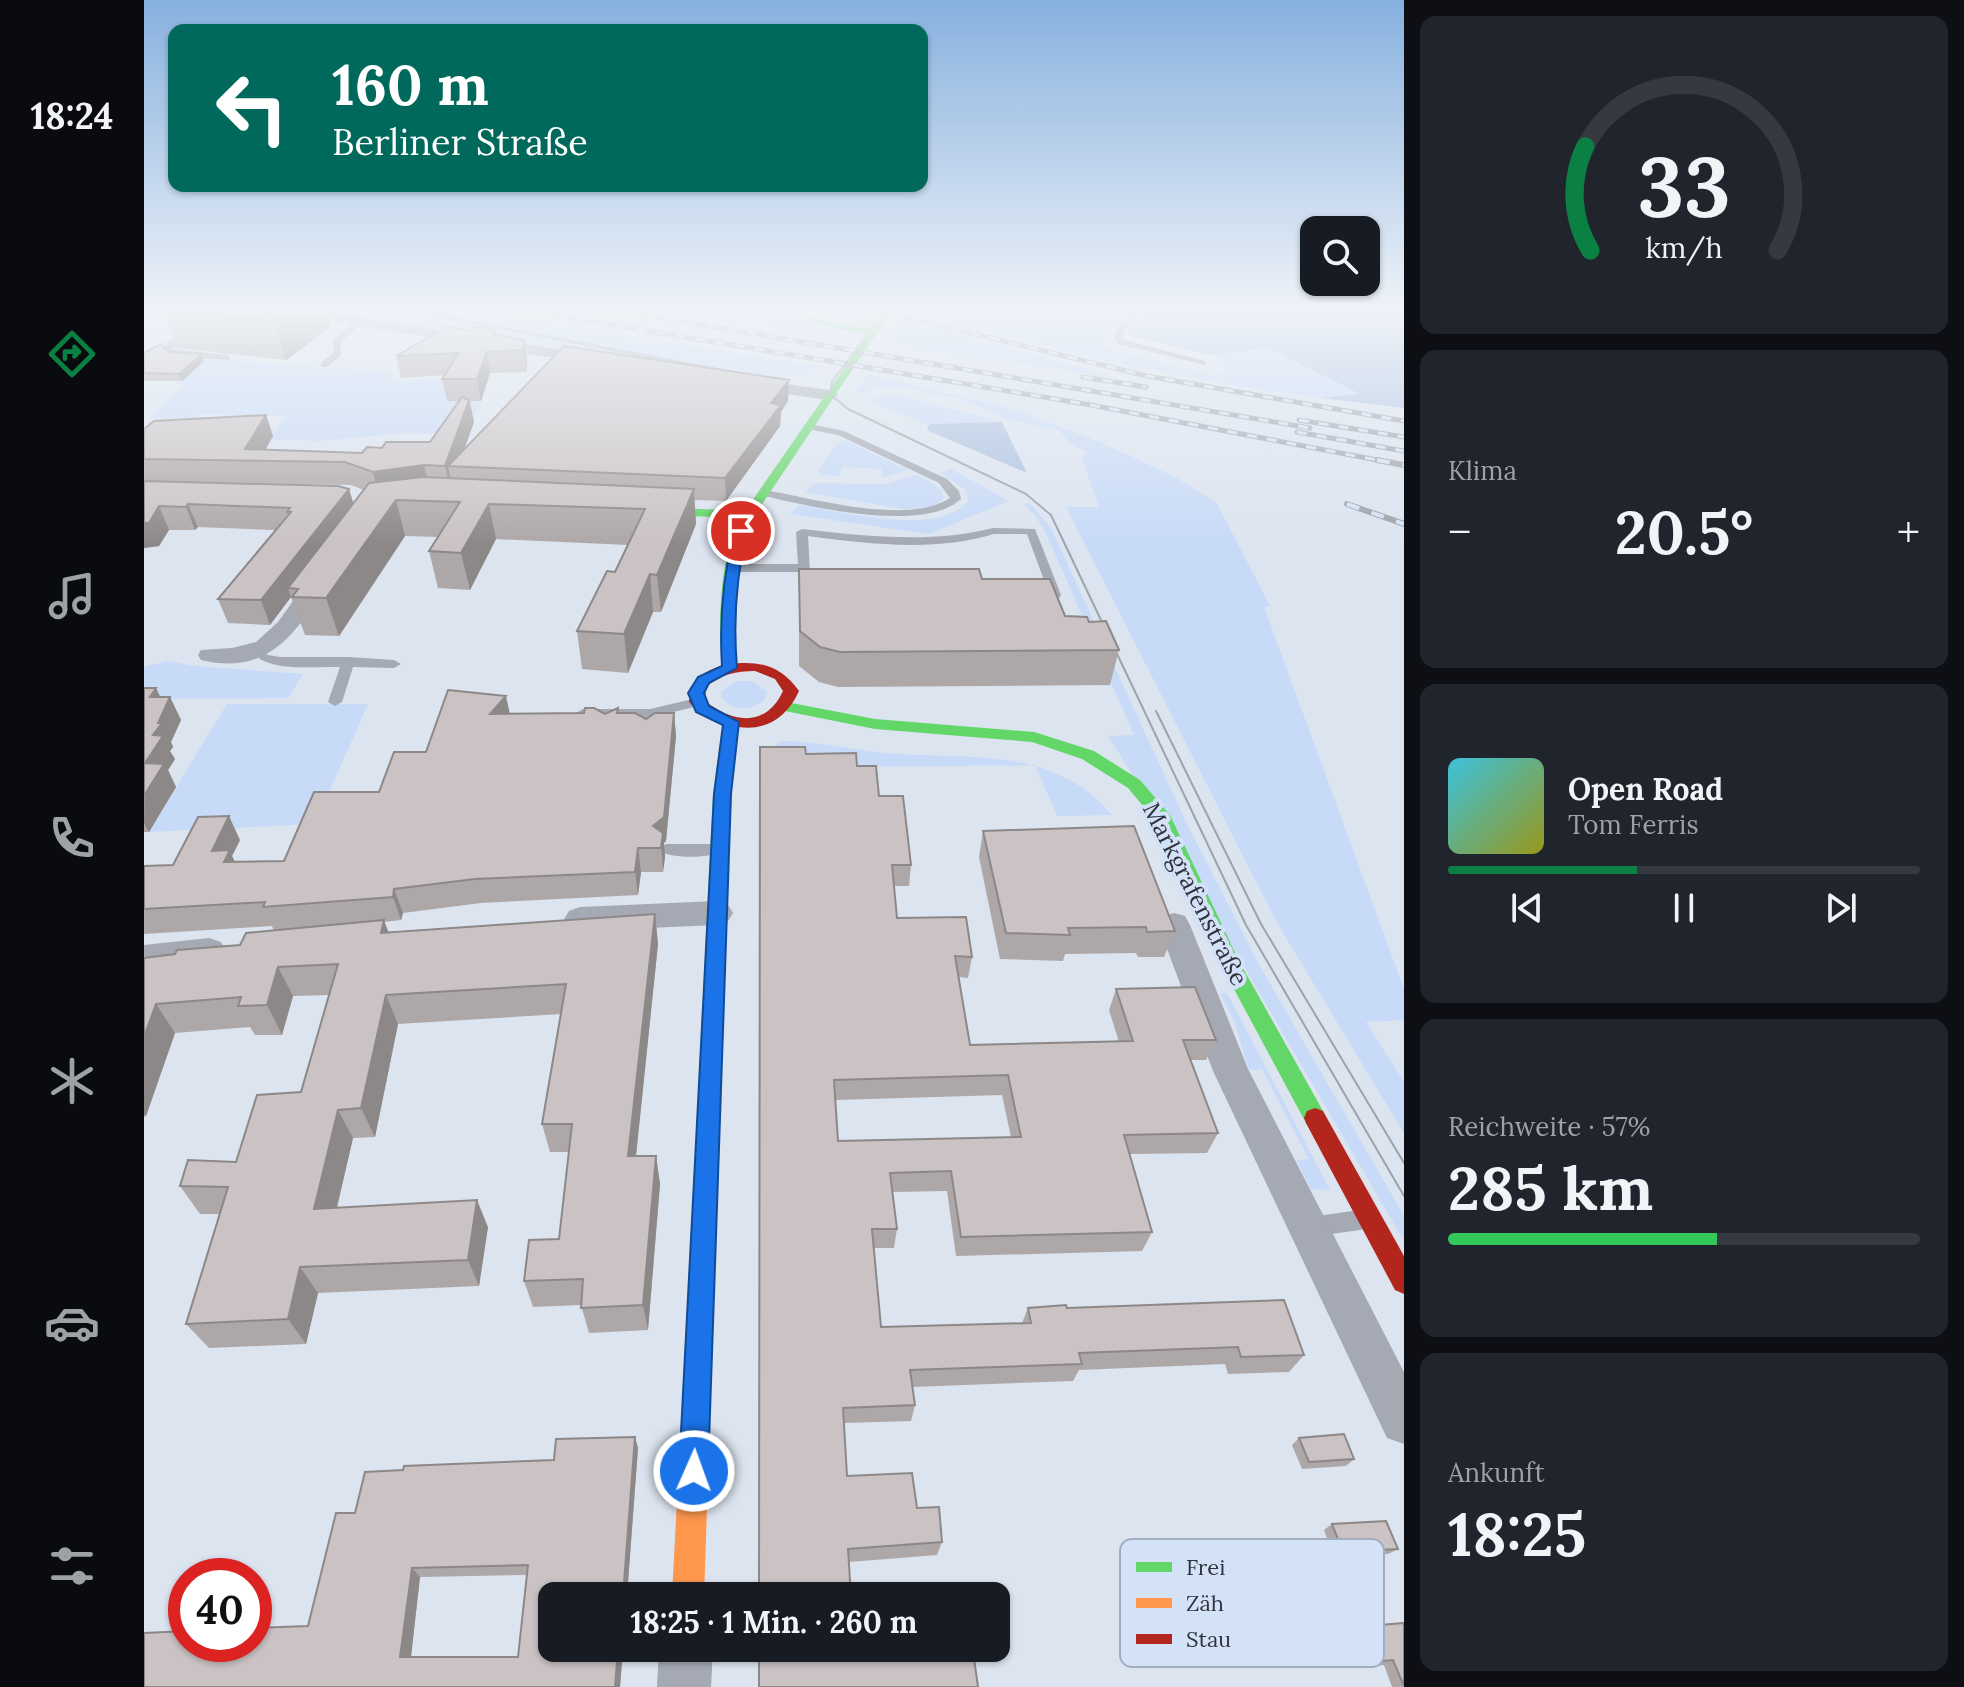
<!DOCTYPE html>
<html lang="de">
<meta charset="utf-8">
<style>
body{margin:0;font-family:Lora,serif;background:#20242c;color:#f1f3f6;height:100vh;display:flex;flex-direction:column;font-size:30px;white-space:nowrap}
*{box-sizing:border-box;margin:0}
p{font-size:26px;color:#9ea1a6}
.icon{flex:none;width:44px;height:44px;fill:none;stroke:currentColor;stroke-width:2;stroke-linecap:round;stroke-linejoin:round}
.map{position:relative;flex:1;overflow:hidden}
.panel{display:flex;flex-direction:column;gap:16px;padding:16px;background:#0d0f14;width:560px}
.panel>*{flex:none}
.guide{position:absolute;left:24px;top:24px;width:760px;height:168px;border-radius:16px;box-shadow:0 2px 6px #0004;background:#00695c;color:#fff;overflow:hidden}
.buttons{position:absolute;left:1156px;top:216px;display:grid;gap:16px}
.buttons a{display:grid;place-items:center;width:80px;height:80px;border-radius:16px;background:#171b24;box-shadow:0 2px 6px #0004;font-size:40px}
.speed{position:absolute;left:24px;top:1558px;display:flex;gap:16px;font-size:40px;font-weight:700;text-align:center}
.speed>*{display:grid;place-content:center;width:104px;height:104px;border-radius:50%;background:#171b24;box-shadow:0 2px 6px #0004;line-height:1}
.speed .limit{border:12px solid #d22;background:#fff;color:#111}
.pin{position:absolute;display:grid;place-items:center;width:68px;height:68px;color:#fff;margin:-34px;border:4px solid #fff;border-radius:50%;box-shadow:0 2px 8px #0007}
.me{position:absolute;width:88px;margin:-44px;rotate:2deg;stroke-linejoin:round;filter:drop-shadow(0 0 6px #0008)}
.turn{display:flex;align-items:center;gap:28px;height:168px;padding:0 32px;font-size:36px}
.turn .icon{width:104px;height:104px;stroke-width:2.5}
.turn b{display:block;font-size:56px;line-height:68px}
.big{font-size:60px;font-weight:700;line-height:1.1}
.panel .card{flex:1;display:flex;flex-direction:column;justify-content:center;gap:12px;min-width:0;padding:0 28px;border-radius:16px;background:#20242c}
.panel .dial{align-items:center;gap:0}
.dial svg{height:208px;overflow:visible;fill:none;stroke:#363941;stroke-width:7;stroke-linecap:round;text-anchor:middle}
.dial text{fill:#f1f3f6;stroke:none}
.song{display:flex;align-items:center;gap:24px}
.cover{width:96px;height:96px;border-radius:12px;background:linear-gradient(135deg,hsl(190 70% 55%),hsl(60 70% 35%))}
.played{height:8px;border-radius:4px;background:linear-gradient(90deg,#0b8043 40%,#363941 40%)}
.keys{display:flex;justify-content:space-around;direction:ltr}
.heat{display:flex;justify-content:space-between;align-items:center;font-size:44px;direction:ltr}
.charge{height:12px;border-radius:6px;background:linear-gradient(90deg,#34c759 57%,#363941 0)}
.trip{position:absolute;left:394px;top:1582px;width:472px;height:80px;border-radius:16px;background:#171b24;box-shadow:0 2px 6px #0004;font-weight:700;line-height:80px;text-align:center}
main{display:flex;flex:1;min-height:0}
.tabs{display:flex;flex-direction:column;width:144px;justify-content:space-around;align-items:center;background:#090b0e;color:#9ea1a6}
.tabs .icon{width:56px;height:56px}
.tabs .selected{color:#0b8043}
.tabs b{font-size:36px;color:#f1f3f6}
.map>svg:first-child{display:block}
.green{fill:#c7daf7}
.forest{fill:#acc1e1}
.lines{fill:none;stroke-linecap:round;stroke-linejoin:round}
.lane{fill:#a4a9b3;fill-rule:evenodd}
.street{fill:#a4a9b3;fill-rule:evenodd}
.fast{fill:#63d668;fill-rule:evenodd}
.slow{fill:#ff974d;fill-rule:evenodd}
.jam{fill:#b3261e;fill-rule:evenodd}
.tram{stroke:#9ca3aa;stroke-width:2}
.rail-far1-casing{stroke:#9ca3aa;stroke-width:5}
.rail-casing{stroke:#9ca3aa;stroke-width:6}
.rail-far1{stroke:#d4e2f8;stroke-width:3;stroke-dasharray:10;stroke-linecap:butt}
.rail{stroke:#d4e2f8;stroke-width:4;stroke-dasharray:13;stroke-linecap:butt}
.wall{fill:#aea7a8;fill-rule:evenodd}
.shaded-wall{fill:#8d8888}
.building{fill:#cac2c3;stroke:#8d8888;stroke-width:2;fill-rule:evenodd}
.route{fill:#1a73e8;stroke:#114b97;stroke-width:2}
.labels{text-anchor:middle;stroke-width:8;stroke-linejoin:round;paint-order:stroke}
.street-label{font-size:24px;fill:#2f343c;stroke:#d4e2f8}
.key{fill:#d4e2f8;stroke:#a2aec0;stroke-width:2}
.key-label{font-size:22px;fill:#2f343c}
</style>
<main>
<nav class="tabs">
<b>18:24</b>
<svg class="icon selected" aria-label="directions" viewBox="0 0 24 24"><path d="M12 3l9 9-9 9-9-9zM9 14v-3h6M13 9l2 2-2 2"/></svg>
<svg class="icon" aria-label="music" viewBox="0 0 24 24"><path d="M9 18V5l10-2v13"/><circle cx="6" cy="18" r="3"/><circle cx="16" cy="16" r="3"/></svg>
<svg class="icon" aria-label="phone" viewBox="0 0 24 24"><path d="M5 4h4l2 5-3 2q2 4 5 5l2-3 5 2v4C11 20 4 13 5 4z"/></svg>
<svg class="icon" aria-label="climate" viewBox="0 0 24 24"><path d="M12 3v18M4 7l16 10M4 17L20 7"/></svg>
<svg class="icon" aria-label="car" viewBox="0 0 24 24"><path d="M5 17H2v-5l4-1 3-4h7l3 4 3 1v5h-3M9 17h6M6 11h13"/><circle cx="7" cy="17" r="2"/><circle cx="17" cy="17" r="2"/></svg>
<svg class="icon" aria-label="filters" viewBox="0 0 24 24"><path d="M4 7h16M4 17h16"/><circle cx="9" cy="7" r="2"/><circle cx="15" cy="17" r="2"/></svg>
</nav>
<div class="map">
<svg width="1260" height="1687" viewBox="0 0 1260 1687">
<rect width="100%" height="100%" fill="#dce4f0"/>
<g class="green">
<path d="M174 309C216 309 258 314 299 310L675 366C657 381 634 377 612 378Z"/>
<path d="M554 309H622L698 336 697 337Z"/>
<path d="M765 309H982L971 321 960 348 1073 376 1082 369 1075 362 1079 360 1068 355 1125 348 1217 394 1177 398 1100 387 966 362 763 312Z"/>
<path d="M759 319 975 378 742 344Z"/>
<path d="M61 359 249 372 248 382 309 378 337 401 320 435 262 433 177 441 127 440 140 416 55 414 50 418H6L41 384H33Z"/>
<path d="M724 374 872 410 956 442 1033 478 1072 502 1126 606 1120 607 1260 989V1020L1222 1022 1260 1082V1133L1133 923 922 507H955L938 458 943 452 925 442 915 430 863 419 812 398 748 386 711 393Z"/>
<path d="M749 394 751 395 859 422 782 424 722 399Z"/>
<path d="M701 440 763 470 738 478V469L698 467 696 476 678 475 675 470 692 444Z"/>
<path d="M807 469 865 501 785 534 647 514 655 505C697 511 795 538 824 501L822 490 797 473Z"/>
<path d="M772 475C783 480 797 485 800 498 790 510 773 509 758 509L661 492 671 483 741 484Z"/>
<path d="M886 503 907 528 1042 822 1113 961 1260 1216V1241L980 761 964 736 990 735 902 533 892 517 879 504Z"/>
<path d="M23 661 50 666 159 674 144 698 0 699V667Z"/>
<path d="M592 681H608L623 691 621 699C608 711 588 712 577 697V692Z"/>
<path d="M83 704H224L171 824 5 832Z"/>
<path d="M639 741C673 741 708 750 742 753 825 760 909 745 968 815L913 816 891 765 616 768 621 750Z"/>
<path d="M1076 993H1083L1186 1190 1167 1189 1152 1160 1165 1159 1118 1069 1105 1070 1090 1021Z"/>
</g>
<g class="forest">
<path d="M1002 309H1260V408L1177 398 1216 394 1125 348 1068 355 984 335 989 322Z"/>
<path d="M858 422 883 473 783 430 785 424Z"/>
</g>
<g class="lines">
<g class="lane">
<path d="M252 309H267L620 377 616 380Z"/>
<path d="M989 309H997L985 323 978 337 980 340 1061 361V365L974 344 970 337 977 322Z"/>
<path d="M212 320 219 322 196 343 197 355 183 367H177V363L190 352 189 340Z"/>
<path d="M48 333 51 337 28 349 82 355 85 356V360L28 356 19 349 25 341Z"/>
<path d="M666 424 700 431 803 479 815 491 817 499C780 534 663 506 616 495L615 493 620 490C669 498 763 526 806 498L795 483 694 435 663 429V425Z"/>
<path d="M849 528 891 529 917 595 915 598 661 601 655 597 654 572H588L582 568 588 564H654L652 532 658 529C721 536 787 544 849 528ZM850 534H883L904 591 667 593 664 536C724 544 791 552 850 534Z"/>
<path d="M115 648 124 655 136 657H204L250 660 257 664 250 668 209 667 198 702 191 706 184 702 196 667C171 666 125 673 108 652Z"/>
<path d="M553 698 560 702 558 705 513 716 512 723 505 727 498 723 499 717H439L432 713 439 709H506Z"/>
<path d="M522 844H572L580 850C571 859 523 859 514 850Z"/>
<path d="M1216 1210 1224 1213 1227 1220 1224 1227 1216 1230 1166 1237 1158 1234 1155 1227 1158 1220 1166 1217Z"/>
</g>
<g class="street">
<path d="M131 309H163L452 355 460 360 452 365 138 313Z"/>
<path d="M606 379 685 390 694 395 685 400 600 388 598 384 600 380Z"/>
<path d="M175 574 186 581C153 630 127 677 57 660L54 655 57 650 88 648 112 642 134 622 167 576Z"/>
<path d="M573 901 584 905 589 913 584 921 573 925 436 931 425 927 420 919 425 911 436 907Z"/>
<path d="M1030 913 1041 916 1046 925 1104 1069 1260 1372V1444L1243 1438 1069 1071 1014 925 1019 916Z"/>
<path d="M65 938 77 942 82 951 77 960 0 971V945Z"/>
<path d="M515 1648H569L567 1687H513Z"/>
</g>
<g class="fast">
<path d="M633 309H645L685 322 727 329 741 309H749L606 522 595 568 590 645 593 668 586 672 579 668C573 627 576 555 596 518L491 514 485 510 491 506 601 511 724 334 680 326Z"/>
<path d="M642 702 731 719 890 732 950 751 996 780 1026 815 1095 961 1179 1111 1182 1118 1179 1125 1171 1128 1163 1125 1076 963 1009 818 984 788 938 759 888 742 731 729 636 710 634 707 636 704Z"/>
<path d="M587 717 595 722 587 794 575 1156 571 1163 563 1167 555 1163 551 1156 569 794 579 722Z"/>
</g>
<path class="slow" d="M563 1145 571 1149 575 1156 560 1596H528L551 1156 555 1149Z"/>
<g class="jam">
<path d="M597 663C623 662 640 670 655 691 633 740 584 735 548 705L545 702C549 672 569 666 597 663ZM611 671 631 679 639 691C622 728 589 723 561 701L562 687C577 674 592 671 611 671Z"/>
<path d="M1171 1108 1179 1111 1260 1256V1294L1251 1290 1163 1125 1160 1118 1163 1111Z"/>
</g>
<g class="tram">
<path d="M741 309 688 382 687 395 704 409 882 494 907 515 1102 925 1260 1196"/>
<path d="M1012 711 1117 924 1260 1163"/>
</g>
<defs>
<g id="rail-far1">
<path d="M374 309 947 405 1243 462"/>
<path d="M464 309 1166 428"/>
<path d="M729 309 1003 376 1260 421"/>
<path d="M939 377 1002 387"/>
<path d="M1155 420 1260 437"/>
<path d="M1153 432 1260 451"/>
</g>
<g id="rail">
<path d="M1233 460 1260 465"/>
<path d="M1203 504 1260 524"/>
</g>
</defs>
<use href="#rail-far1" class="rail-far1-casing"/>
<use href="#rail" class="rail-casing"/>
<use href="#rail-far1" class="rail-far1"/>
<use href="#rail" class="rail"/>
</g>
<g class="wall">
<path d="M21 309H181L186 327 142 360 33 348 19 310Z"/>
<path d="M351 330 352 335 380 340 383 360V372L346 373 337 401H326L330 422 320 450 644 401 637 412 636 426 582 501 550 500 552 524 517 612H509L484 673 438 669 433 631 471 572 484 545 352 539 326 590 294 588 285 551 294 537 261 536 195 636 161 635 147 597 126 625 84 623 74 599 131 530 54 527 51 530H25L15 546 0 548V481L205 489 209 504 220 490 207 485 0 481V429L122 415 129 436 121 450 218 453 238 448 286 442 314 401H303L298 379 301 375 257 378 252 356 329 331Z"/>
<path d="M25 352 60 361 38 381H0V353Z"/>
<path d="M655 569 838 579 921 616 945 622 975 650 966 685 694 687 675 682 655 666Z"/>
<path d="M0 688H12L16 697H26L37 720 27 742 29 747 26 751 31 759 24 770 32 787 5 832H0Z"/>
<path d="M474 708V713L502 719 530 713 532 736 522 841 520 843 521 857 519 872H497L494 895 337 903 259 913 257 920 240 922 244 932 511 914 514 944 492 1156H512L516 1184 504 1330 445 1333 437 1305 389 1307 380 1281 415 1239 425 1152H406L398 1124 417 1014 254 1024 231 1137 209 1138 193 1208 344 1227 335 1286 174 1293 162 1344 65 1348 42 1324 76 1214H56L36 1186 92 1162 157 1092 185 995 149 996 138 1035H111L106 1027 31 1033 2 1116 0 1117V958L31 954 96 945 130 931 128 926 0 934V866L29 865 96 840 88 856 91 862 140 861 235 792 282 752 366 714H461Z"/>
<path d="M662 754 713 766 735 796 767 865 765 886H750L753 918 828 957 824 978 814 977 826 1045 975 1042 965 1010 972 989 1072 1040 1062 1060H1047L1074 1133 1063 1153 985 1154 1008 1232 998 1251 812 1256 803 1191 749 1192 753 1229 750 1248H730L737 1327 878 1323 884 1308H923L1160 1355 1145 1372 1084 1374 1081 1364 935 1370 929 1381 768 1387 771 1405 767 1421 700 1423 703 1476 773 1508 798 1542 793 1555 705 1562ZM858 1095 867 1137 694 1141 691 1100Z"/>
<path d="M839 831 1031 931 1020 957H994L992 953 921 954 919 961 856 959 835 857Z"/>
<path d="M491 1437 494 1448 483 1596H408V1648H479L476 1687H0L164 1626 211 1513 259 1470 410 1460ZM383 1575 374 1657H267L276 1577Z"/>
<path d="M1155 1438 1210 1459 1202 1466 1158 1469 1148 1445Z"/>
<path d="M1188 1524 1254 1549 1244 1554 1190 1558 1180 1530Z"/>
<path d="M1260 1623V1687H1248L1240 1665 1229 1666 1215 1631 1224 1626Z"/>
</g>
<g class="shaded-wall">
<path d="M148 309H181L186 327 142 360 130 321Z"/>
<path d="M380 340 383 360V372L379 350Z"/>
<path d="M343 352 346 373 337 401 333 379Z"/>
<path d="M58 354 60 361 38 381 35 374Z"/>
<path d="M645 380 644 401 637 412 636 426 582 501 581 478 627 403Z"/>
<path d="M325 400 330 422 314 466H304L308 483 306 489 301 466Z"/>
<path d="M122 415 129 436 115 461 101 449Z"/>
<path d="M280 465 286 488 235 495 229 472Z"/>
<path d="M205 489 212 512 144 588 147 597 126 625 117 600Z"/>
<path d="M550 489 552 524 517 612 513 575Z"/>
<path d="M252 500 261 536 195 636 182 598Z"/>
<path d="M44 504 54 527 51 530 42 507Z"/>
<path d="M345 504 352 539 326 590 317 553Z"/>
<path d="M15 506 25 530 15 546 0 548V523Z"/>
<path d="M506 574 509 612 484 673 480 634Z"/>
<path d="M12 688 21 707 26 697 37 720 27 742 29 747 26 751 31 759 24 770 32 787 5 832 0 823 1 763 6 697Z"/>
<path d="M362 696 367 719 346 714Z"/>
<path d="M530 713 532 736 522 841 520 843 521 857 519 872 517 845 511 849 509 826Z"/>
<path d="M85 816 96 840 88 856 97 874 92 886 68 851Z"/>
<path d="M494 848 497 872 494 895 491 872Z"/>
<path d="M250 889 259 913 257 920 249 897Z"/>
<path d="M511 914 514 944 489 1184 484 1156Z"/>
<path d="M240 920 251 950 237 933Z"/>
<path d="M134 967 149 996 138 1035 123 1005Z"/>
<path d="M242 995 254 1024 231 1137 217 1108Z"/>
<path d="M12 1004 31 1033 2 1116 0 1114V1037Z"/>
<path d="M194 1110 209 1138 186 1236 170 1209Z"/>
<path d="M512 1156 516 1184 504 1330 499 1305Z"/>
<path d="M333 1200 344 1227 335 1286 324 1260Z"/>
<path d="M156 1267 174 1293 162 1344 144 1319Z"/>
<path d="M491 1437 494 1448 483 1596H479Z"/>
<path d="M268 1568 276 1577 266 1665 256 1657Z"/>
<path d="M474 1648H479L476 1687H471Z"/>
</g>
<g class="building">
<path d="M21 309H148L130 321 19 310Z"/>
<path d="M303 327 329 331 332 327 351 330 349 334 380 340 379 350 343 352 333 379H298L315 353 252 356Z"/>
<path d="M17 344 25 352 58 354 35 374 0 373V353Z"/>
<path d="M420 346 645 380 627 403 637 405 581 478 304 466Z"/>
<path d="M318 397 325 400 301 466 280 465 229 472 201 462 0 459V429L10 421 122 415 101 449 218 453 223 447 238 448 242 442H286Z"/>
<path d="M279 477 550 489 513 575 506 574 480 634 433 631 463 571 471 572 501 509 345 504 317 553 285 551 316 502 252 500 182 598 148 597 154 589 144 588 225 483Z"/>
<path d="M0 481 194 486 205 489 117 600 74 599 147 512H143L146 508 44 504 42 507 15 506 5 523H0Z"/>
<path d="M655 569H835L838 579H906L921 616 943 617 945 622 962 621 975 650 696 652 676 647 656 631Z"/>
<path d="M0 688H12L6 697H26L14 723H18L9 735 19 736 1 763 20 764 0 796Z"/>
<path d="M304 690 362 696 346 714 440 713 441 708H450L461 714 474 708 473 713H491L502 719 511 713H530L520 817 509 826 519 833 517 848H494L491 872 331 879 250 889 249 897 119 907 121 902 0 909V866L29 865 54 817 85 816 68 851 86 850 80 862 140 861 170 792H235L250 752H282Z"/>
<path d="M616 747H661L662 754 712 753 713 766H732L735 796H759L767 865H748L753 918 822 917 828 957 811 956 826 1045 989 1041 972 989 1051 987 1072 1040H1039L1074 1133 980 1135 1008 1232 817 1237 807 1171 746 1173 753 1229H728L737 1327 887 1323 884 1308 922 1305 923 1308 1140 1300 1160 1355 1097 1357 1094 1347 935 1353 938 1364 766 1370 771 1405 699 1408 703 1476 768 1473 773 1508 795 1507 798 1542 704 1549 707 1596H615ZM864 1075 877 1137 694 1141 690 1080Z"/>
<path d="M990 826 1031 931 1003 932 1002 927 924 928 926 935 862 933 839 831Z"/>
<path d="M511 914 484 1156H512L499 1305 437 1308 439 1279 380 1281 385 1240 415 1239 428 1124H398L422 984 242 995 217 1108 194 1110 170 1209 333 1200 324 1260 156 1267 144 1319 42 1324 84 1187 36 1186 44 1160 92 1162 113 1095 157 1092 194 964 134 967 123 1005 94 1006 97 997 12 1004 0 1037V958L31 954 33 950 96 945 102 933 240 920 237 933Z"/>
<path d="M1200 1434 1210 1459 1165 1462 1155 1438Z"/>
<path d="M491 1437 479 1596H408V1648H474L471 1687H0V1633L42 1631V1644H110V1628L164 1626 192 1513H211L221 1472 259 1470 260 1466 410 1460 412 1439ZM384 1565 374 1657H256L268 1568Z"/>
<path d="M1242 1521 1254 1549 1199 1552 1188 1524Z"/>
<path d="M1260 1623V1684H1259L1249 1660 1238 1661 1224 1626Z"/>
<path d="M615 1648H816L817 1651H829L834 1687H615Z"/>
</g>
<linearGradient id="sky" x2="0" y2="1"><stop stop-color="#87b1df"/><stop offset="0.57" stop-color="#eff3f8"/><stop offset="1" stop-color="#eff3f8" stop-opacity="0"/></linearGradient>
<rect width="1260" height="545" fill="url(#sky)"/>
<path class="route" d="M597 527 603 531C592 577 589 621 593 668L565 683 560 693 565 706 595 722 587 794 564 1471 560 1482 550 1486 539 1482 535 1471 570 794 579 725 552 712 544 693 554 677 578 666C575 619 579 576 590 531Z"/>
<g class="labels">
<g class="street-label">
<text transform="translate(1051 894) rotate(63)" y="8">Markgrafenstraße</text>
</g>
</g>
<rect x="976" y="1539" width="264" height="128" rx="12" class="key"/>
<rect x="992" y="1562" width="36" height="10" fill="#63d668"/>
<rect x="992" y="1598" width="36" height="10" fill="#ff974d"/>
<rect x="992" y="1634" width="36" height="10" fill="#b3261e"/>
<g class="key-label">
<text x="1042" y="1575">Frei</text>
<text x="1042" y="1611">Zäh</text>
<text x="1042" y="1647">Stau</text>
</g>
</svg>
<div class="buttons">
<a><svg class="icon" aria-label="search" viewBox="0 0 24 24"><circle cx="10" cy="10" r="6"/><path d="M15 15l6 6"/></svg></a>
</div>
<div class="speed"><div class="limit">40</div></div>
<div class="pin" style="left:597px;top:531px;background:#d93025"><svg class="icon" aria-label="arrive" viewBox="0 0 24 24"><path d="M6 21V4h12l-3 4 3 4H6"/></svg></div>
<svg class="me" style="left:550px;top:1471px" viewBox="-20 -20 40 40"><circle r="17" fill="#1a73e8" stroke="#fff" stroke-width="3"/><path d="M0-11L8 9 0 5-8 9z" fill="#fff"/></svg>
<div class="trip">18:25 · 1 Min. · 260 m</div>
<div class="guide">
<div class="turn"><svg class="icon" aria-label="left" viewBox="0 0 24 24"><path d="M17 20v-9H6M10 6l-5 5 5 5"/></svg><div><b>160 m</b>Berliner Straße</div></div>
</div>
</div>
<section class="panel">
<div class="card dial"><svg viewBox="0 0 100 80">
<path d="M14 69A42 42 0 1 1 86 69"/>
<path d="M14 69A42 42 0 0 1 12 29" stroke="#0b8043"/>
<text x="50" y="56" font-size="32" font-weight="700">33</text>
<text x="50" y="72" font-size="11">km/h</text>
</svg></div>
<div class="card"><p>Klima</p>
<div class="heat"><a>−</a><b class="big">20.5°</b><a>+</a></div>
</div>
<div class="card">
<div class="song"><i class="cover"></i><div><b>Open Road</b><p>Tom Ferris</p></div></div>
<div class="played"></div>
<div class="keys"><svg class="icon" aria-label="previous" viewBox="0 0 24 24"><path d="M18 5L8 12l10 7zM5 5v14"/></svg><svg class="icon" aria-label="pause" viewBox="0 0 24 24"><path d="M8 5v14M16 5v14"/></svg><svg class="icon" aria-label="next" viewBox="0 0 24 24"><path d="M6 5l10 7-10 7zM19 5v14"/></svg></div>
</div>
<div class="card"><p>Reichweite · 57%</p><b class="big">285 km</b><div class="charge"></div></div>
<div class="card"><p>Ankunft</p><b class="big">18:25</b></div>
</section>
</main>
